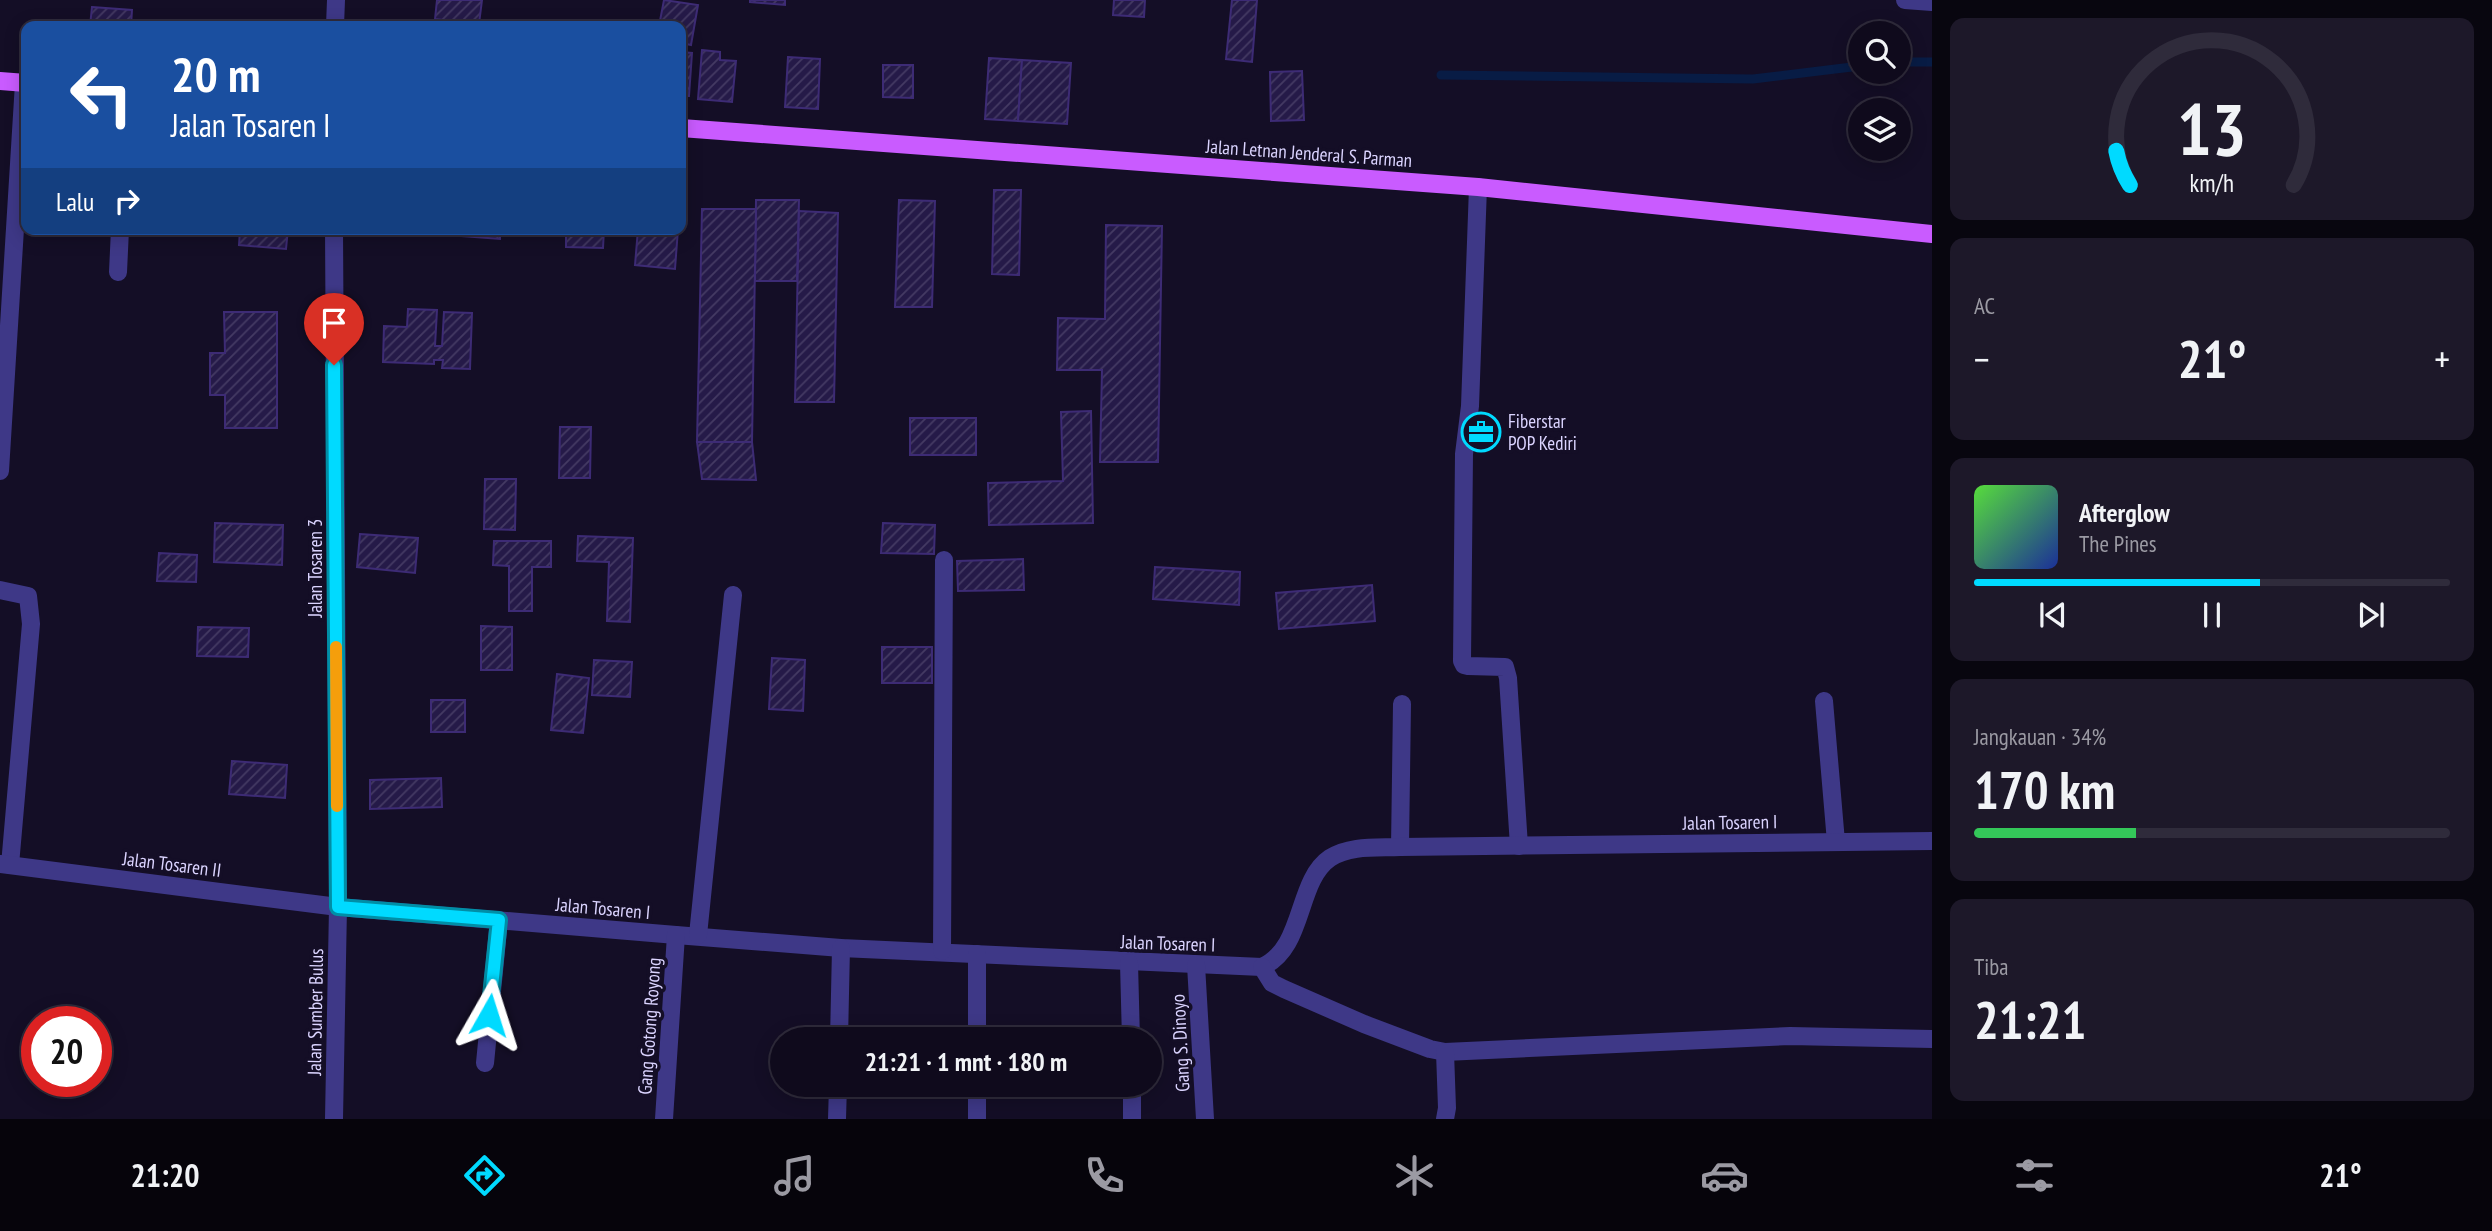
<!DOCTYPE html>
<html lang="id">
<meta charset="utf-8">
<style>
body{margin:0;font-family:"PT Sans Narrow",sans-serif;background:#1d1829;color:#f1f3f6;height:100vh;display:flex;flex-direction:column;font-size:26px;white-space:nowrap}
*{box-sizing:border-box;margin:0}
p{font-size:23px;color:#9b9aa3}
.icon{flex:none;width:38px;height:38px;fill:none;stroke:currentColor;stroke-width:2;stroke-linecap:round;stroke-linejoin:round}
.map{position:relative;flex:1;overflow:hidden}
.side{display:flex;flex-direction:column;gap:18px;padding:18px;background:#08060f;width:560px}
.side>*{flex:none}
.guide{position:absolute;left:21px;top:21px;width:665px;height:214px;border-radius:14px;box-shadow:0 4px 18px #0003,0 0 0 2px #2f2b3b;background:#1a4fa0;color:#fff;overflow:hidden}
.controls{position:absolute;left:1848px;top:21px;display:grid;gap:14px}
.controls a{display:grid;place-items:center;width:63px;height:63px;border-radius:50%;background:#0f0a1c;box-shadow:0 4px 18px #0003,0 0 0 2px #2f2b3b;font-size:35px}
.speed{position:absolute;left:21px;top:1006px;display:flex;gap:14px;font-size:35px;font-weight:700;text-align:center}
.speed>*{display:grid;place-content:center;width:91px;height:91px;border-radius:50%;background:#0f0a1c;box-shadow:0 4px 18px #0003,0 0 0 2px #2f2b3b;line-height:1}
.speed .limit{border:10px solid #d22;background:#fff;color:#111}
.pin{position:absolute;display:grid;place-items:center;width:60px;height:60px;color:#fff;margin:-72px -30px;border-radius:50% 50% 50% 0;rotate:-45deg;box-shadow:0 0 7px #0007}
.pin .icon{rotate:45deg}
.me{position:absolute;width:77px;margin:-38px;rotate:6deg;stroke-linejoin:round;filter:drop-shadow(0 0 5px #0008)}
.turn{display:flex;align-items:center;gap:24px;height:147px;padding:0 35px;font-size:32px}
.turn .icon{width:91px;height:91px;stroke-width:2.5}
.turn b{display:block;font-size:49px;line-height:60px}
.then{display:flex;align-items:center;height:66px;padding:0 35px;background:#0003;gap:14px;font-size:26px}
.big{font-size:52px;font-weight:700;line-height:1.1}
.side .widget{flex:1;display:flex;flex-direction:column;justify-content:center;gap:10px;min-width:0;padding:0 24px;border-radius:14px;background:#1d1829}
.side .dial{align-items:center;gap:0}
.dial svg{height:182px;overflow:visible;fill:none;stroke:#2f2b3b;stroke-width:7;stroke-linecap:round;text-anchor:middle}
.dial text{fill:#f1f3f6;stroke:none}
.song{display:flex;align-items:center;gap:21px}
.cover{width:84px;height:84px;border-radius:10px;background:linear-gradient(135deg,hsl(110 70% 55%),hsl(230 70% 35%))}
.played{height:7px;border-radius:4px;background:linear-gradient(90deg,#00daff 60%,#2f2b3b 60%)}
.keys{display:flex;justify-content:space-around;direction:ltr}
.heat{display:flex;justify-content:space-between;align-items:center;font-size:38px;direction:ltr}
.charge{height:10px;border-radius:5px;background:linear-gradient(90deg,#34c759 34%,#2f2b3b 0)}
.trip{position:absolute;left:770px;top:1027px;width:392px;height:70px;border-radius:35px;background:#0f0a1c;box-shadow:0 4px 18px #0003,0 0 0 2px #2f2b3b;font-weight:700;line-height:70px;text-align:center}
.menu{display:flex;height:112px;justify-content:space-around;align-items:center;background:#06040b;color:#9b9aa3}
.menu .icon{width:49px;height:49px}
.menu .current{color:#00daff}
.menu b{font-size:32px;color:#f1f3f6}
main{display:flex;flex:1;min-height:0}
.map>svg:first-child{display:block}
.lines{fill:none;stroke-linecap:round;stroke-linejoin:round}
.stream{stroke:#081c45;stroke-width:9}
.building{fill:url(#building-hatch);stroke:#3d2b75;stroke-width:2}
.minor{stroke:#3e3887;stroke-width:18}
.major{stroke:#c95bff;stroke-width:18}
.route-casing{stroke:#008ea6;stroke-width:18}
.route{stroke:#00daff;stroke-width:12}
.slow{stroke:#f59e0b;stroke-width:12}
.labels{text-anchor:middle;stroke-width:7;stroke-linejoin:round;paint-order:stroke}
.street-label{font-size:19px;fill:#dbd4ff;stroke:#140e26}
.poi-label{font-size:19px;fill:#dbd4ff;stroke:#140e26;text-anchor:start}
</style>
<main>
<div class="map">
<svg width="1932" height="1119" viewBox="0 0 1932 1119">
<defs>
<pattern id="building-hatch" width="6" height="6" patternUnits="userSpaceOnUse" patternTransform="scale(1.75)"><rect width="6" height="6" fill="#251a48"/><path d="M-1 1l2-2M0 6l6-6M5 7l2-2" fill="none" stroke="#443a63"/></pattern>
</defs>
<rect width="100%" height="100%" fill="#140e26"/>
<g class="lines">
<g class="stream">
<path d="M1899 62H1932"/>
<path d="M1441 75 1753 79 1860 66"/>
</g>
</g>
<g class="building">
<path d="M437 0H482L479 24 435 19Z"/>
<path d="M664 0 698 5 691 45 681 43V26H659Z"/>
<path d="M750 0H785V5L750 2Z"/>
<path d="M1114 0H1145L1144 17 1113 15Z"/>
<path d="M1232 0H1257L1252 62 1226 59Z"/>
<path d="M92 7 132 10 131 26H90Z"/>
<path d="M702 50 720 52V60L736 61 732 102 698 99Z"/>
<path d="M681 52 692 53 689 96H681Z"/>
<path d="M788 57 820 59 818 109 785 107Z"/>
<path d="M989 58 1022 60 1018 121 985 119Z"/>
<path d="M1022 60 1071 63 1067 124 1018 121Z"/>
<path d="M883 65H913V98L883 97Z"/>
<path d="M1302 71 1304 120 1271 121 1270 72Z"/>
<path d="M994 190H1021L1019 275 992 274Z"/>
<path d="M756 200H799L797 281H755Z"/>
<path d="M899 200 935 201 932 307H895Z"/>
<path d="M702 209H756L752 442H697Z"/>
<path d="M799 211 838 213 834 402H795Z"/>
<path d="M1106 225 1162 226 1158 462H1100L1102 370H1057L1058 318 1105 319Z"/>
<path d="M240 229H288L286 249 239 245Z"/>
<path d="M462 229H500V239L462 236Z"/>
<path d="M566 229H604L603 248 566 247Z"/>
<path d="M638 229H678L675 269 635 265Z"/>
<path d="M408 309 437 310 435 346H442L444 312 472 313 470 369 442 368 443 360H434V364L383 362 384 326 407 327Z"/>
<path d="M224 312H277V428H225V395H210V353H225Z"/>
<path d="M1091 411 1093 523 989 525 988 483 1063 481 1061 412Z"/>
<rect x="910" y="418" width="66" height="37"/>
<path d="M560 427H591L590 478H559Z"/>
<path d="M697 442H752L756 480 702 479Z"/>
<path d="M485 479H516L515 530 484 529Z"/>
<path d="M215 523 283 525 282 565 214 562Z"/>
<path d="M883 523 935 525 934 554 881 553Z"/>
<path d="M360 534 418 538 415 573 357 567Z"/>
<path d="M578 536 633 538 630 622 607 621 609 562 577 561Z"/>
<path d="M494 541H551V567H532V611H509V566L493 565Z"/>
<path d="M159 553 197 555 196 582 157 581Z"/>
<path d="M1023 559 1024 590 958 591 957 561Z"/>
<path d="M1155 567 1240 572 1239 605 1153 599Z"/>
<path d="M1372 585 1375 621 1279 629 1276 593Z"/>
<path d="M481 626 512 627V670H481Z"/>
<path d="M198 627 249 628 248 657 197 656Z"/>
<rect x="882" y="647" width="50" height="36"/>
<path d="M772 658 805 660 803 711 769 709Z"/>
<path d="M594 660 632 662 630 697 592 695Z"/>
<path d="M557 674 589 678 583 733 551 730Z"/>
<rect x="431" y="700" width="34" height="32"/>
<path d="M232 761 287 765 285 798 229 794Z"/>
<path d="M441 778 442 807 370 809V780Z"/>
</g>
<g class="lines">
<g class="minor">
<path d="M1905 0 1932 2"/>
<path d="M335 26 336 0"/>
<path d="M1478 187 1470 406 1464 454 1462 661 1464 665 1468 666 1505 667 1508 678 1519 846"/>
<path d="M334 229 338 907 334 1119"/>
<path d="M118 272 120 229"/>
<path d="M0 471 24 83"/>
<path d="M0 590 28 596 31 624 10 865"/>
<path d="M1824 701 1836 842"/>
<path d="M1400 847 1402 704"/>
<path d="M0 864 338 907 676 935 841 948 1262 967C1305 948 1296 881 1330 858 1350 845 1377 848 1400 847L1932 841"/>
<path d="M698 935 733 595"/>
<path d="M942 951 944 560"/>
<path d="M1129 963 1131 1040"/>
<path d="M1196 965 1205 1119"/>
<path d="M1262 967 1272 983 1284 989 1364 1024 1430 1049 1445 1052 1790 1036 1932 1039"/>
<path d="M839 1040 841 948"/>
<path d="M977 1040V954"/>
<path d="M485 1063 499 920"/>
<path d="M1132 1085V1119"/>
<path d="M664 1119 676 935"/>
<path d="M837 1119 838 1085"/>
<path d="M977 1119V1085"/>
<path d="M1445 1119 1447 1108 1445 1052"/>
</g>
<g class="major">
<path d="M0 81 26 83"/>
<path d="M681 128 1478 187 1932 234"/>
</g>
</g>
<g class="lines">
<defs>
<path id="route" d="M334 365 338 907 499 920 489 1015"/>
</defs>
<use href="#route" class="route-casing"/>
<use href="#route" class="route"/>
<path class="slow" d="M336 647 337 806"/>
</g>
<defs>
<symbol id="office-ring" viewBox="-11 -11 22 22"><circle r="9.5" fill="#140e26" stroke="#00daff" stroke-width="1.5"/><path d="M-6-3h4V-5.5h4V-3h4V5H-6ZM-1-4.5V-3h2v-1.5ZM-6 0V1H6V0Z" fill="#00daff"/></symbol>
</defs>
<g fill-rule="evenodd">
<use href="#office-ring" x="1459" y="410" width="44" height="44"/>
</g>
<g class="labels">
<g class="street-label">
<text transform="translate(1309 153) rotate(4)" y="7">Jalan Letnan Jenderal S. Parman</text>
<text transform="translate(315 568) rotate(-90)" y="7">Jalan Tosaren 3</text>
<text transform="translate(1730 822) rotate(-1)" y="7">Jalan Tosaren I</text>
<text transform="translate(172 864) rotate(7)" y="7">Jalan Tosaren II</text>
<text transform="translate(603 908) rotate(5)" y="7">Jalan Tosaren I</text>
<text transform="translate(1168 943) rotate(2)" y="7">Jalan Tosaren I</text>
<text transform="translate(315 1012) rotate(-89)" y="7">Jalan Sumber Bulus</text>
<text transform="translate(649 1026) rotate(-86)" y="7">Gang Gotong Royong</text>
<text transform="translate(1180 1043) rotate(-93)" y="7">Gang S. Dinoyo</text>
</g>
<g class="poi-label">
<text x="1508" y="428">Fiberstar<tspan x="1508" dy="22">POP Kediri</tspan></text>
</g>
</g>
</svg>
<div class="controls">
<a><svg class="icon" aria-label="search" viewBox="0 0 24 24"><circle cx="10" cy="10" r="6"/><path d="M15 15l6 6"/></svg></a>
<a><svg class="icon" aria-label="layers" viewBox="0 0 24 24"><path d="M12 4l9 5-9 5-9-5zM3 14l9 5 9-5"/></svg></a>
</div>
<div class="speed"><div class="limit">20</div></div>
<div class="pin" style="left:334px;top:365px;background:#d93025"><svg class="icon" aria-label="arrive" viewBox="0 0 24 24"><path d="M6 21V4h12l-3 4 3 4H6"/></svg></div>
<svg class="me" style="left:489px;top:1015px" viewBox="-20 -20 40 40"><path d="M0-17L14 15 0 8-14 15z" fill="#00daff" stroke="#fff" stroke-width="4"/></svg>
<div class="trip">21:21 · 1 mnt · 180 m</div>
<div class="guide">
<div class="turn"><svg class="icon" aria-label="left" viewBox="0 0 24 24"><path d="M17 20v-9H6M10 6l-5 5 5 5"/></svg><div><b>20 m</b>Jalan Tosaren I</div></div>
<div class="then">Lalu<svg class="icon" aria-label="right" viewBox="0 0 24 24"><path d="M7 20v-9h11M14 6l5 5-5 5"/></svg></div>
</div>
</div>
<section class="side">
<div class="widget dial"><svg viewBox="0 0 100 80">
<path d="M14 69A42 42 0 1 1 86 69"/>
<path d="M14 69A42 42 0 0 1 8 54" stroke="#00daff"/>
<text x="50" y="56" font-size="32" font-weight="700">13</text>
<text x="50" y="72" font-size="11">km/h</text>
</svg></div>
<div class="widget"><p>AC</p>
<div class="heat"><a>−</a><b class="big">21°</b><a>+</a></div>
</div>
<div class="widget">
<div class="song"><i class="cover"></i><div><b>Afterglow</b><p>The Pines</p></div></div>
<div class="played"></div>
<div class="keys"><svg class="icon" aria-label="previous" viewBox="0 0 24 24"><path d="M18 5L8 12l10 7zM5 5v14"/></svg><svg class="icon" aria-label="pause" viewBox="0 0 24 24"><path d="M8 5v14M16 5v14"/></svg><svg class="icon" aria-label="next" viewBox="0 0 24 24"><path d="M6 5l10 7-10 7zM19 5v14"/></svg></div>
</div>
<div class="widget"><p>Jangkauan · 34%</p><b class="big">170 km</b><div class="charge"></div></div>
<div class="widget"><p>Tiba</p><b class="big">21:21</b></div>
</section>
</main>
<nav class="menu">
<b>21:20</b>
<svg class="icon current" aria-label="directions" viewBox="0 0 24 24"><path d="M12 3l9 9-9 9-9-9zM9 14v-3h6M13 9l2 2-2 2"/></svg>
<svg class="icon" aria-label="music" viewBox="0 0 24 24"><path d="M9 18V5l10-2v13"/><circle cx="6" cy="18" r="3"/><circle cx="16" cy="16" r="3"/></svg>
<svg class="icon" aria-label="phone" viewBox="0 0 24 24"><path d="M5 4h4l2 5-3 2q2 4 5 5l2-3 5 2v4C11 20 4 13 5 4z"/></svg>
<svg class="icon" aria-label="climate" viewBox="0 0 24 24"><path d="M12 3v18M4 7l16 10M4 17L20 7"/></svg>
<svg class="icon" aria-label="car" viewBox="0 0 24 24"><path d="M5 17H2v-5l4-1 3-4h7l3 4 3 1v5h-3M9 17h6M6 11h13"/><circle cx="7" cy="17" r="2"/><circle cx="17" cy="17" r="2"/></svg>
<svg class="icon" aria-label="filters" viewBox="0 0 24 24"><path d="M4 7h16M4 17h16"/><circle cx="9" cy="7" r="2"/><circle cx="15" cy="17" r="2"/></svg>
<b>21°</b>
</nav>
